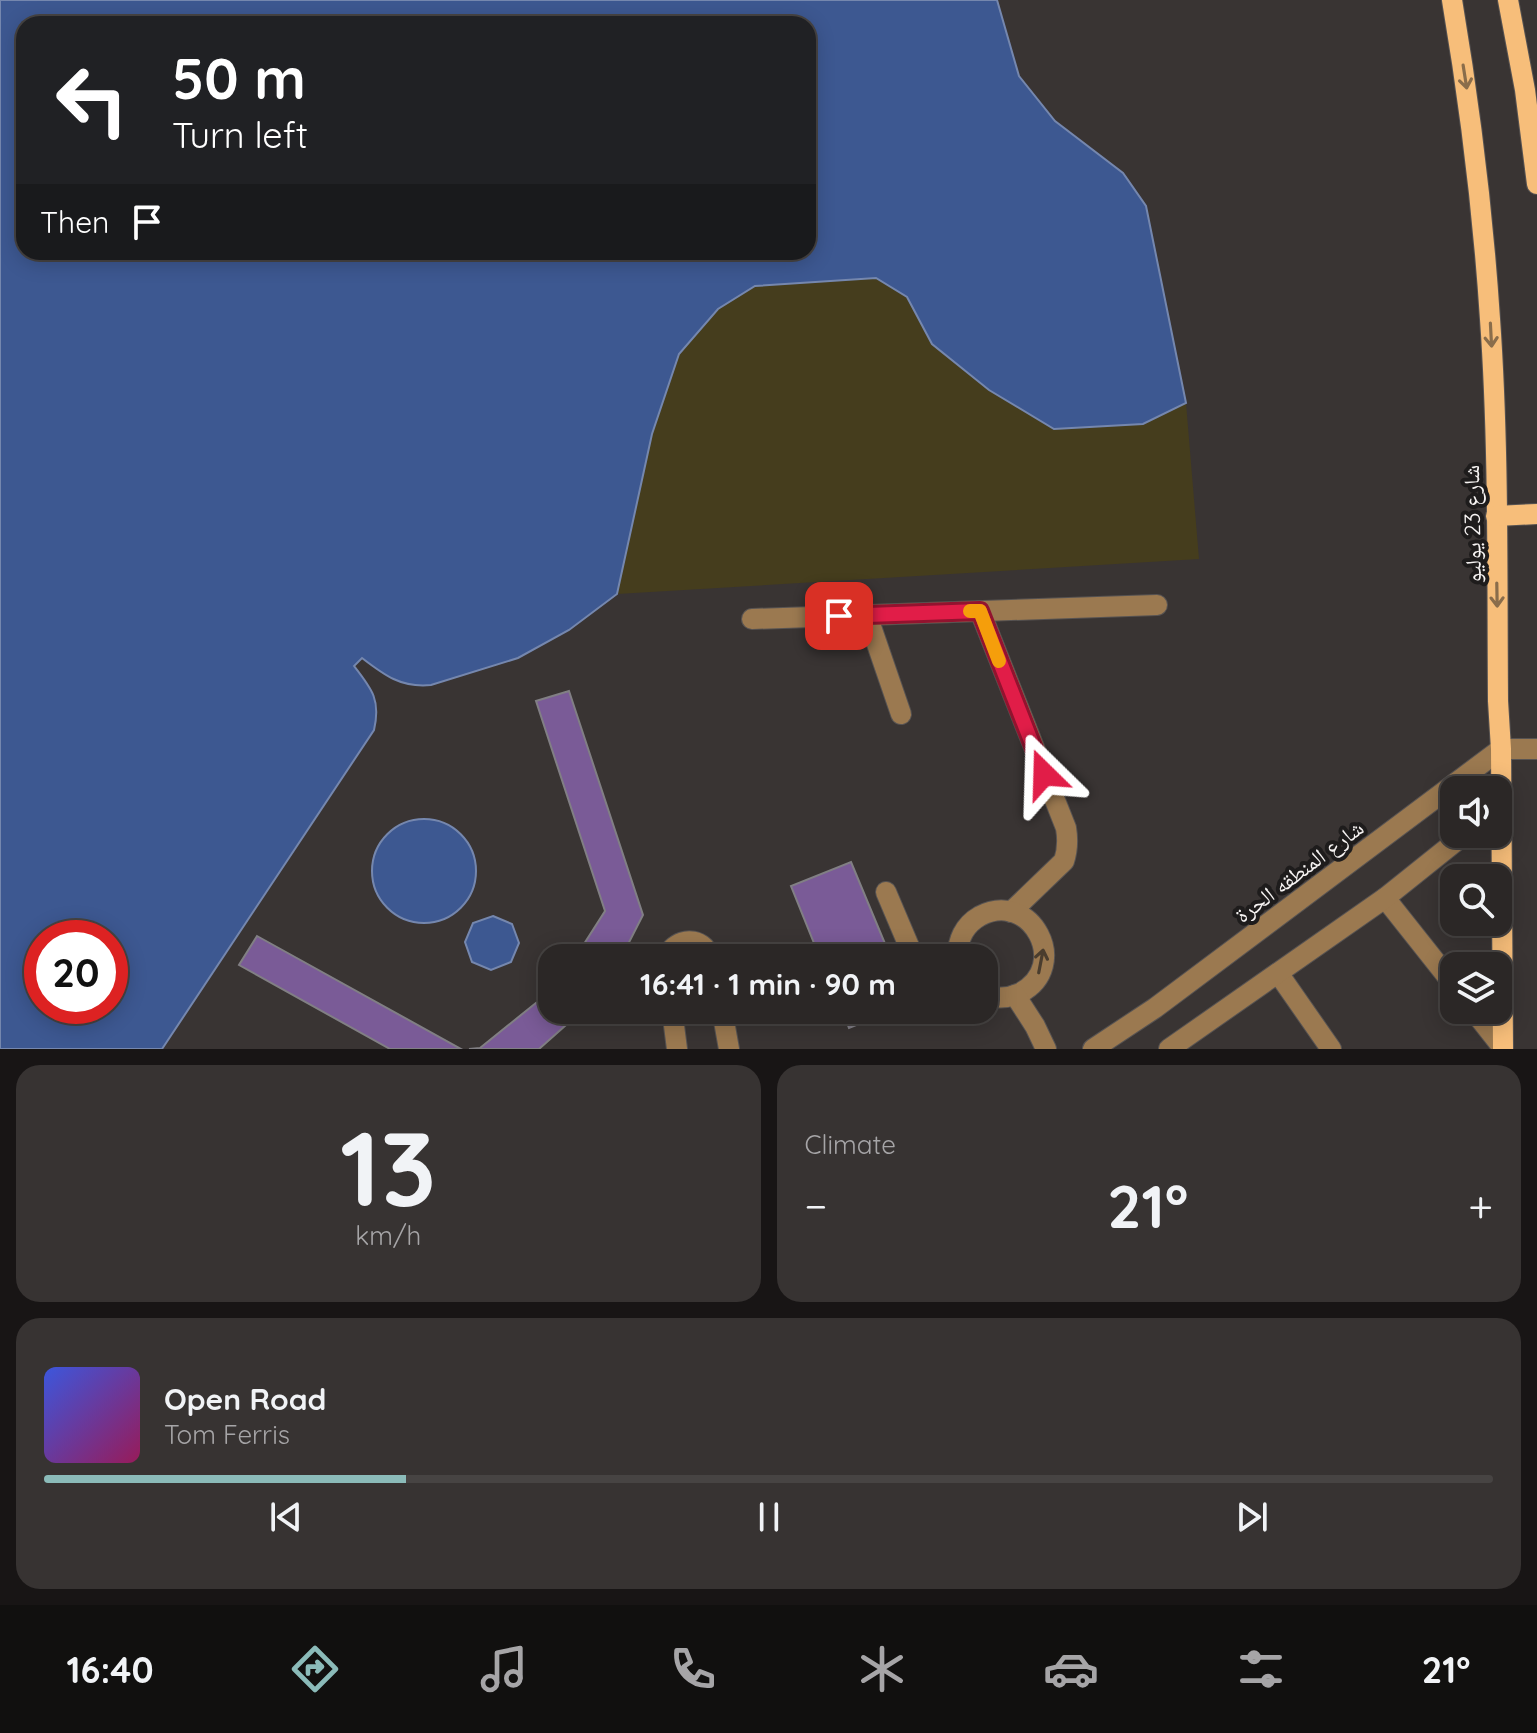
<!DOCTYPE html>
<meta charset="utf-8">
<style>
body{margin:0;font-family:Quicksand,"Noto Naskh Arabic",sans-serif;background:#373332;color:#f1f3f6;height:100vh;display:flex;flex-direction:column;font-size:30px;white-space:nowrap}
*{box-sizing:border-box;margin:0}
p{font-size:26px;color:#a6a5a7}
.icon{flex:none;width:44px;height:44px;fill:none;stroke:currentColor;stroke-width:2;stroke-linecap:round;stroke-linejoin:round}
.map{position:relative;height:1049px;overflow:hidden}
.sheet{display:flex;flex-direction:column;gap:16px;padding:16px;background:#181515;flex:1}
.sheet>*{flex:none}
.hud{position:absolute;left:16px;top:16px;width:800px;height:244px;border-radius:24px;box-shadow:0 4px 20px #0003,0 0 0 2px #474443;background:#202124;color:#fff;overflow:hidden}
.fabs{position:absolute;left:1440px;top:776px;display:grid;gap:16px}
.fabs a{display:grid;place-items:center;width:72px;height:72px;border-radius:16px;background:#2b2726;box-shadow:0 4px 20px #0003,0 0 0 2px #474443;font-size:40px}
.speed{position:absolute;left:24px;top:920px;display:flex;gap:16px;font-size:40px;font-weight:700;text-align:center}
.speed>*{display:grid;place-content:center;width:104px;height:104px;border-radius:50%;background:#2b2726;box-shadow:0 4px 20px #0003,0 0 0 2px #474443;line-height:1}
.speed .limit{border:12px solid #d22;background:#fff;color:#111}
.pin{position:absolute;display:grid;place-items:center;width:68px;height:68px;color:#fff;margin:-34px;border-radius:16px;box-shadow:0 4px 12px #0006}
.me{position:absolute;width:88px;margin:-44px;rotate:338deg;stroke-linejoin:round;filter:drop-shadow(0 0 6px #0008)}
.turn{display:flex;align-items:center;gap:28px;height:168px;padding:0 24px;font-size:36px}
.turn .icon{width:104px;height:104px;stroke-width:2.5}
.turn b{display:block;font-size:56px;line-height:68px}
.then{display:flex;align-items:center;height:76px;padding:0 24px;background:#0003;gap:16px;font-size:30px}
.big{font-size:60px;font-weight:700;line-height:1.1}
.sheet .card{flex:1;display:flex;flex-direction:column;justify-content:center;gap:12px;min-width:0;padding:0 28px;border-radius:24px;background:#373332}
.sheet .dial{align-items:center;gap:0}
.dial b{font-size:104px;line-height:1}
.song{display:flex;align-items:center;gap:24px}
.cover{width:96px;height:96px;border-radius:12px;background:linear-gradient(135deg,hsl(230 70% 55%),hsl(330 70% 35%))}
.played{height:8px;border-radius:4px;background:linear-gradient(90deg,#8bbbb9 25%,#474443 25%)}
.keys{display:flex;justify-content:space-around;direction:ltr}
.heat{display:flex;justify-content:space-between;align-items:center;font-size:44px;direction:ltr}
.sheet .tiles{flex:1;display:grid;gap:16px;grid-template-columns:1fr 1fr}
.card:last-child{grid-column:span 2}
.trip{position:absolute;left:538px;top:944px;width:460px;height:80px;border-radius:24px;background:#2b2726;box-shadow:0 4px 20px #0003,0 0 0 2px #474443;font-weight:700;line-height:80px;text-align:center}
.tab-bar{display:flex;height:128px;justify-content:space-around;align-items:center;background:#11100f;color:#a6a5a7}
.tab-bar .icon{width:56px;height:56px}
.tab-bar .current{color:#8bbbb9}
.tab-bar b{font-size:36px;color:#f1f3f6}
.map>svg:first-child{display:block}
.sand{fill:#453d1d}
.water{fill:#3d5891;stroke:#7587ae;stroke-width:2;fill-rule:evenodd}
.building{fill:#7a5b97;stroke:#817f84;stroke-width:2}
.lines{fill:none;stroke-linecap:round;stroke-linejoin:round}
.minor-casing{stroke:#575352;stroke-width:22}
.major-casing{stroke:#575352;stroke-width:22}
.minor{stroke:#9b7950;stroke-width:20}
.major{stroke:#f7be7a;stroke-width:20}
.oneway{stroke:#8a6d4b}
.oneway2{stroke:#4a3d2e}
.route-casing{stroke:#92132f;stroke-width:20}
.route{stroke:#e11d48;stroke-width:14}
.slow{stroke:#f59e0b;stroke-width:14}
.labels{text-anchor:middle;stroke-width:8;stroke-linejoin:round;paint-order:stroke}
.street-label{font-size:22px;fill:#f7f4f3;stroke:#1e1c1c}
</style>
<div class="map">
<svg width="1537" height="1049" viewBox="0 0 1537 1049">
<rect width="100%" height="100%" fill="#393433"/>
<path class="sand" d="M876 278 907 297 932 344 989 390 1054 429 1143 424 1186 403 1199 559 617 594 652 434 679 353 718 309 755 286Z"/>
<g class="water">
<path d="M0 0H997L1019 76 1055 121 1123 173 1146 206 1186 403 1143 424 1054 429 989 390 932 344 907 297 876 278 755 286 718 309 679 354 652 434 617 594 569 630 518 658 431 685C401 688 384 675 362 658L354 666C372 689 381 700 374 730L162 1049H0ZM24 24H808V252H24ZM42 938H110V1006H42Z"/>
<circle cx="424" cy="871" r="52"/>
<path d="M493 916 512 924 519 943 511 962 491 970 472 962 465 942 473 923Z"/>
</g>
<g class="building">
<path d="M569 691 643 915 621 958H575L605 911 536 701Z"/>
<path d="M851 862 891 958H820L791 886Z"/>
<path d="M257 936 461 1049H390L239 965Z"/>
<path d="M552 990V1010H583L539 1049H469L480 1048Z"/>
<path d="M842 1010H894L849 1028Z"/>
</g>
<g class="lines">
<defs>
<g id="minor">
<path d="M980 611 1066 828C1068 840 1068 849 1064 861L1011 912"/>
<path d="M867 615 901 714"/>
<path d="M752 619 1157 605"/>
<path d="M886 892 914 958"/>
<path d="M1385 898 1454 985"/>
<path d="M667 958C671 943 691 935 704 947 705 948 710 957 711 958"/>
<path d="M958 958C957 941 964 925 980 916 1031 889 1072 966 1020 993 1009 998 996 999 984 994"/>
<path d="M1278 973 1331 1049"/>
<path d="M1015 995 1035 1026 1046 1049"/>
<path d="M672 1010 677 1049"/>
<path d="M722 1010 729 1049"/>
<path d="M1473 1010 1503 1048"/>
<path d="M1093 1049 1155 1008 1501 749H1537"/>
<path d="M1169 1049 1385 898 1465 834"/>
</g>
<g id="major">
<path d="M1452 0C1470 106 1483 212 1490 319 1499 446 1497 574 1498 701L1501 749 1503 1049"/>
<path d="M1508 0 1525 90 1537 184"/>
<path d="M1496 516 1537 514"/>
</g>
</defs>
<use href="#minor" class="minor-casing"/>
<use href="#major" class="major-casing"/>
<use href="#minor" class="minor"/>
<use href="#major" class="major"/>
</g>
<defs><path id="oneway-shaft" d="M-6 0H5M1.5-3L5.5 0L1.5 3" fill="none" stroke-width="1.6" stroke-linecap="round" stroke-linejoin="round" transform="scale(2)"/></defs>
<g class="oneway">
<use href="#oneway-shaft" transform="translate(1465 77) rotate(81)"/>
<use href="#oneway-shaft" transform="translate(1491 335) rotate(87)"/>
<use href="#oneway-shaft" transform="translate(1497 595) rotate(89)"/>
</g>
<use class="oneway2" href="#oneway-shaft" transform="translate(1041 961) rotate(-79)"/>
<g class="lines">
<defs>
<path id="route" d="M839 616 980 611 1044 774"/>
</defs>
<use href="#route" class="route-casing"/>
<use href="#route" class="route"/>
<path class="slow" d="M970 611H980L999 661"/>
</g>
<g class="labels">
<g class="street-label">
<text transform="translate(1472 524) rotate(-91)" y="8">شارع 23 يوليو</text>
<text transform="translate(1299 871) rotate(-37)" y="8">شارع المنطقه الحرة</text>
</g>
</g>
</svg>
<div class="fabs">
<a><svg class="icon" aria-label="sound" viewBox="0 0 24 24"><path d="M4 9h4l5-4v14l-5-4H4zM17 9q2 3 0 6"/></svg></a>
<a><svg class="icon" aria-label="search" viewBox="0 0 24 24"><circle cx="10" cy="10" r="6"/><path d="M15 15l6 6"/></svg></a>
<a><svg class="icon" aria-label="layers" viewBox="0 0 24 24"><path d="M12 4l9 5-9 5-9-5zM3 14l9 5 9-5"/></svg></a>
</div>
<div class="speed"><div class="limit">20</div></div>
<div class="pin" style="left:839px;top:616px;background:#d93025"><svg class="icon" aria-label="arrive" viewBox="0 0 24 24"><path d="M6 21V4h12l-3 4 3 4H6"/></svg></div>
<svg class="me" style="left:1044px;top:774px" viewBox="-20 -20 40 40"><path d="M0-17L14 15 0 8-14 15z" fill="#e11d48" stroke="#fff" stroke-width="4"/></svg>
<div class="trip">16:41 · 1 min · 90 m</div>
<div class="hud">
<div class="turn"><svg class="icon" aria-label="left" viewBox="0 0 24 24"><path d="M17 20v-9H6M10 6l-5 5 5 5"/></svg><div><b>50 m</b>Turn left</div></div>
<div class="then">Then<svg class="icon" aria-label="arrive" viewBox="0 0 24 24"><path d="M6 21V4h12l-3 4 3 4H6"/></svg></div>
</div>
</div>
<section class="sheet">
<div class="tiles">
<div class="card dial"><b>13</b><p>km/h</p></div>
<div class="card"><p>Climate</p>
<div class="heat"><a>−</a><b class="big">21°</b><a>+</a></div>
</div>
<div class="card">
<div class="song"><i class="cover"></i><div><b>Open Road</b><p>Tom Ferris</p></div></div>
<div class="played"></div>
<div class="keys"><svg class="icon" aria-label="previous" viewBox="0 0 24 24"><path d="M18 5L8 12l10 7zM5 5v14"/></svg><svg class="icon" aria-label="pause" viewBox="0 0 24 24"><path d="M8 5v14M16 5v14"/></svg><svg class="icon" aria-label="next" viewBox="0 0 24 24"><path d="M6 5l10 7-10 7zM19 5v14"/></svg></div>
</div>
</div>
</section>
<nav class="tab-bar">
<b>16:40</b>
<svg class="icon current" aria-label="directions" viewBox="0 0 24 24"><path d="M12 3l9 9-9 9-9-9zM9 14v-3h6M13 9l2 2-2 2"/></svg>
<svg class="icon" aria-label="music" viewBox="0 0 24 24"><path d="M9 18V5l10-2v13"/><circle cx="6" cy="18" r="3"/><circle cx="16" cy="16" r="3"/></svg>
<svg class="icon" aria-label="phone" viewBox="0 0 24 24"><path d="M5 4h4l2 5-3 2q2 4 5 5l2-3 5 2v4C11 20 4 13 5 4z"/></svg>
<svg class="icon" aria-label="climate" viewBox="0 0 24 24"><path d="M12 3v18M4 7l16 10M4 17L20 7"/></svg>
<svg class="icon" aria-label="car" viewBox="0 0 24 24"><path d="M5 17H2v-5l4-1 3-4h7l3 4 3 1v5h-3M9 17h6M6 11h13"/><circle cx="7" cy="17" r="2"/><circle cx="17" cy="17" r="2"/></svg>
<svg class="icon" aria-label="filters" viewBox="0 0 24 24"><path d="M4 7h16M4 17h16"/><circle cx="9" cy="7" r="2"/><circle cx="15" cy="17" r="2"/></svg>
<b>21°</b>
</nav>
